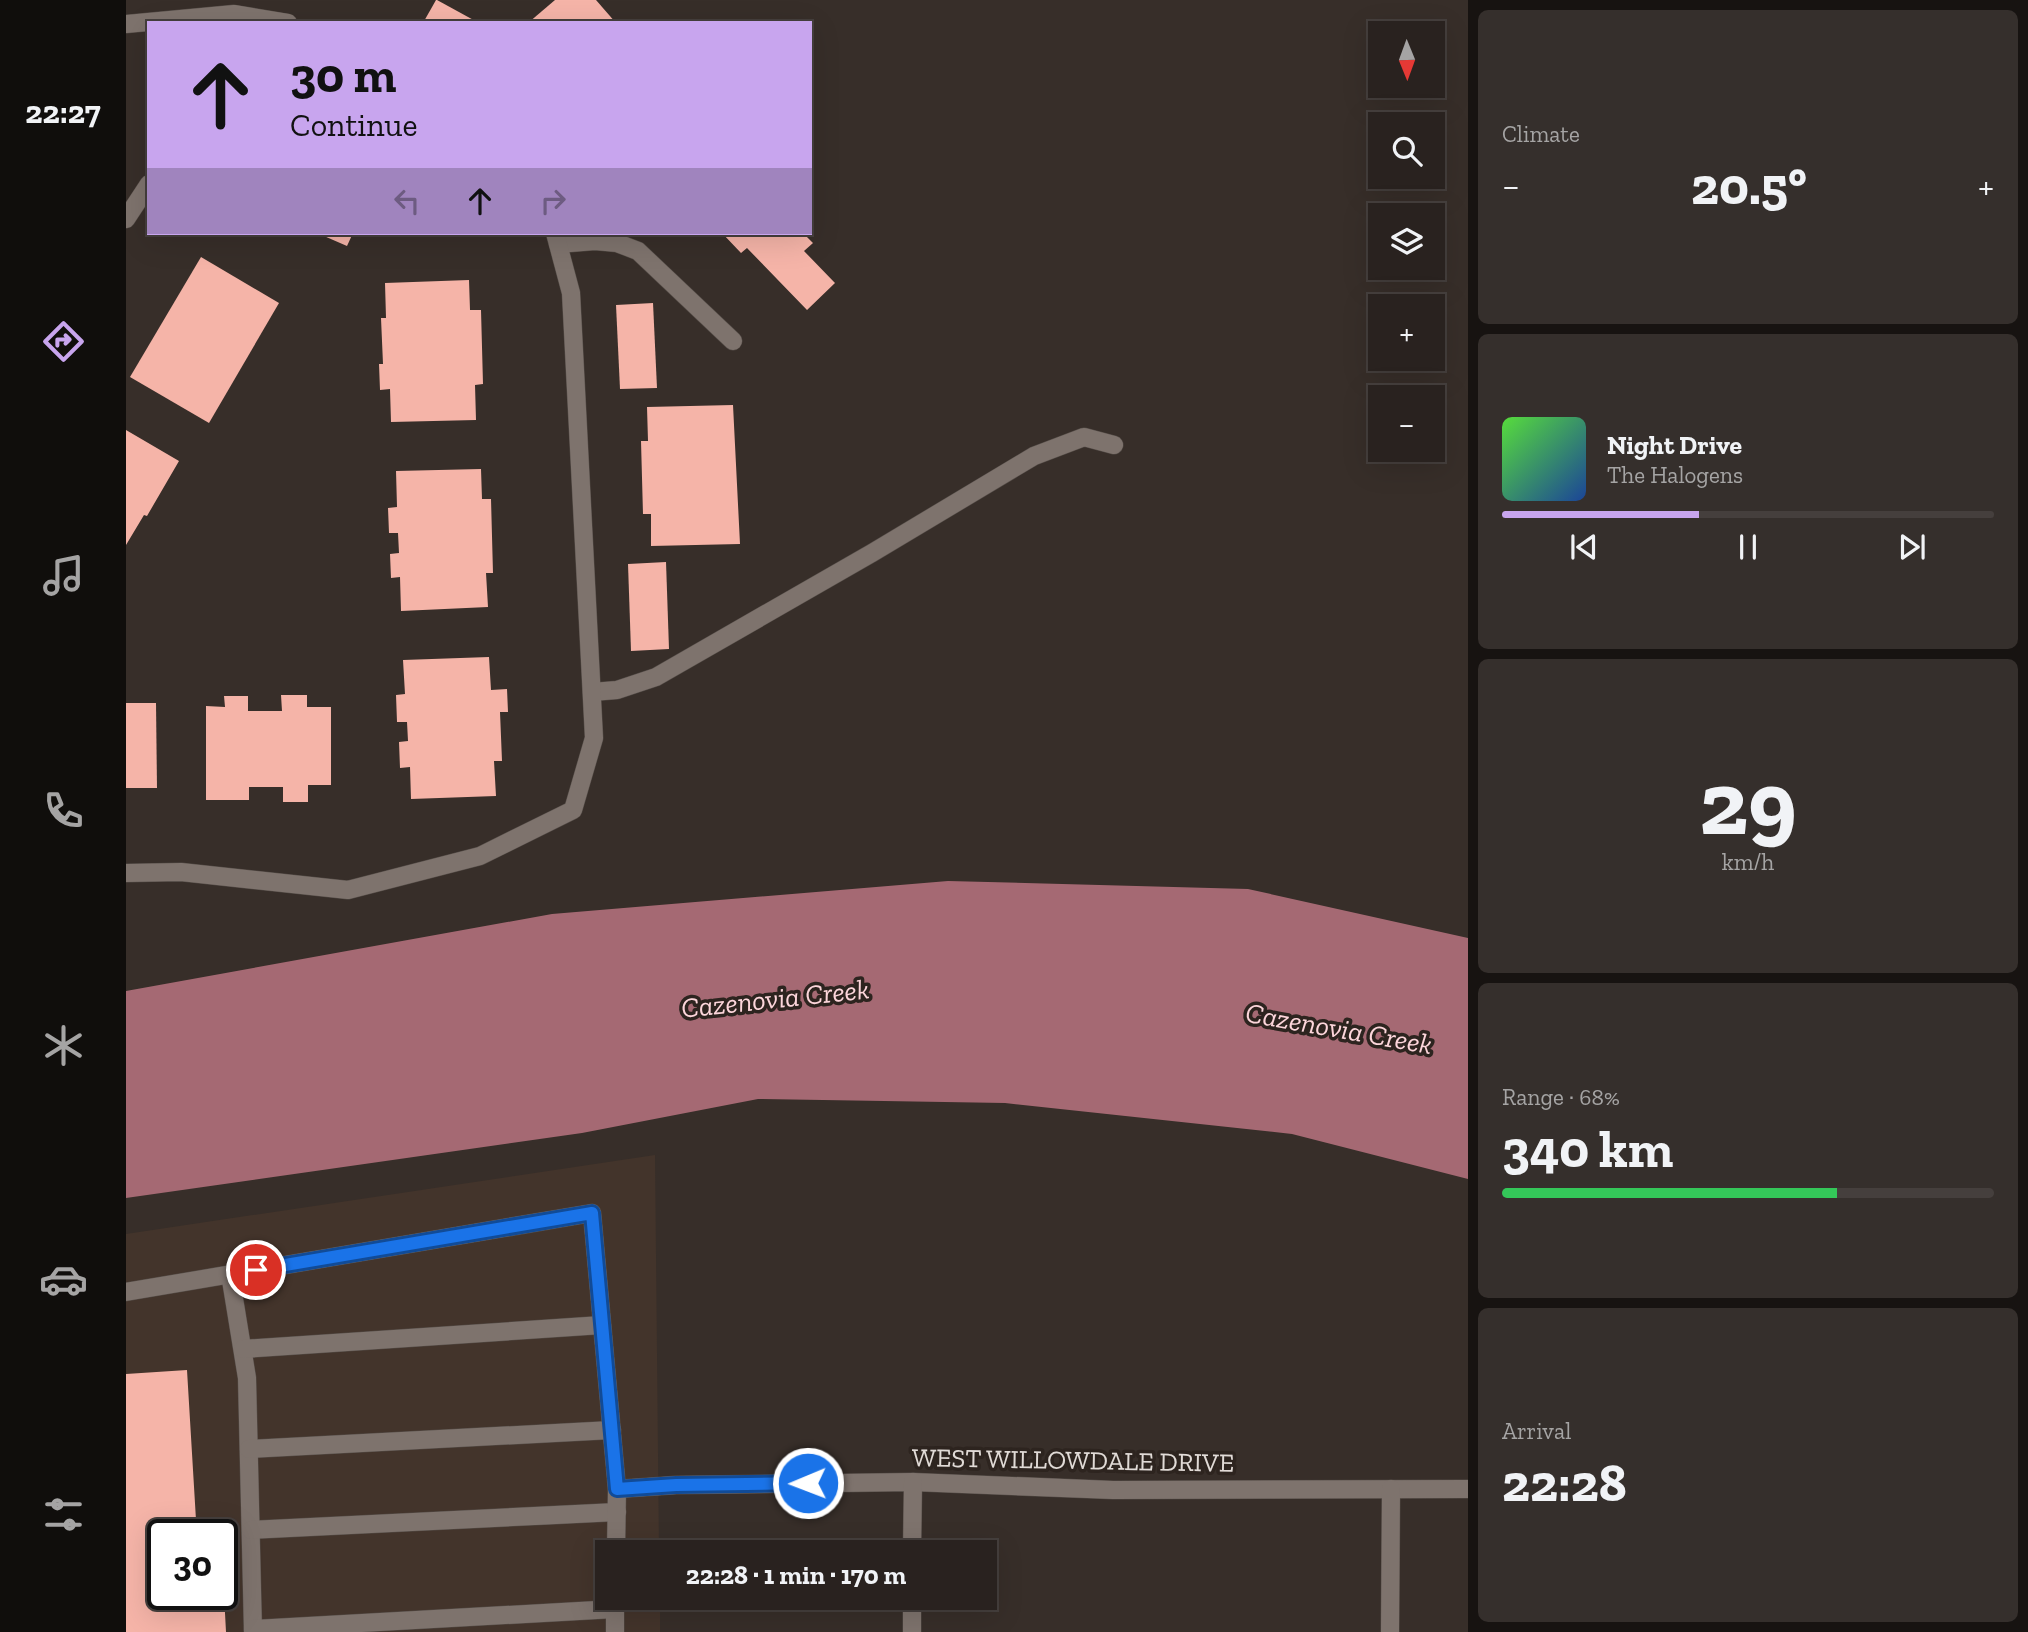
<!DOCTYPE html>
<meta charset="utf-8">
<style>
body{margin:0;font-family:"Zilla Slab",serif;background:#352f2c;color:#f1f3f6;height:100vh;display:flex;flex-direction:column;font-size:26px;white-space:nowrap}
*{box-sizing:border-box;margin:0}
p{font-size:23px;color:#a5a4a4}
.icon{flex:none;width:38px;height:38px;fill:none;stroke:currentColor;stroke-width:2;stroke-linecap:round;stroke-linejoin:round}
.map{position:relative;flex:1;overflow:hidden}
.side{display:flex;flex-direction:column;gap:10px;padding:10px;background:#171311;width:560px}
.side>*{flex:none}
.hud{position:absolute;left:21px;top:21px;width:665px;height:214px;border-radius:0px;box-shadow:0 7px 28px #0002,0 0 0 2px #453f3d;background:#c8a5ee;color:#111;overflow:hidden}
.needle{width:46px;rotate:179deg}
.controls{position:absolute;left:1242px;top:21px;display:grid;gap:14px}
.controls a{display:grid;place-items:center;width:77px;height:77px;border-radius:0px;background:#29221f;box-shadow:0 7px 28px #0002,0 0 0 2px #453f3d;font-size:35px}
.speed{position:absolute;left:21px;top:1519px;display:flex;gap:14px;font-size:35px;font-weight:700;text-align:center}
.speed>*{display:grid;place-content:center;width:91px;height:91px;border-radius:50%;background:#29221f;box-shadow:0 7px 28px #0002,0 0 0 2px #453f3d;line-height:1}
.speed .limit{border:4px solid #111;border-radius:10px;background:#fff;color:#111}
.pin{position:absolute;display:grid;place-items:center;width:60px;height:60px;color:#fff;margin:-30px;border:4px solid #fff;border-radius:50%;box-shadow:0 2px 7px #0007}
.me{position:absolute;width:77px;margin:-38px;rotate:269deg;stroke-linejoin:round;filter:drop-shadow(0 0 5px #0008)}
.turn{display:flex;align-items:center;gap:24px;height:147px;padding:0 28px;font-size:32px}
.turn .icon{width:91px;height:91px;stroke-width:2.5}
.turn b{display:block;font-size:49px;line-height:60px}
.lanes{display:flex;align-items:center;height:66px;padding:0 28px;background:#0003;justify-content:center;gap:35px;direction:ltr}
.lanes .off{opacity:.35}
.big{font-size:52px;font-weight:800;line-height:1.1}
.side .card{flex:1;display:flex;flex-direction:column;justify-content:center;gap:10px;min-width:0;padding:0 24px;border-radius:10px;background:#352f2c}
.side .dial{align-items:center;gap:0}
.dial b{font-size:91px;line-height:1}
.song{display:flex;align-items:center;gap:21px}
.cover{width:84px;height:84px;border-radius:10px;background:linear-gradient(135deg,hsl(110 70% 55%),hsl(220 70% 35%))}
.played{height:7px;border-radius:4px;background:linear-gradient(90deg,#c8a5ee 40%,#453f3d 40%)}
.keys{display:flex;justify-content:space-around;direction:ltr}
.heat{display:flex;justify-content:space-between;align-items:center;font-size:38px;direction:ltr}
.charge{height:10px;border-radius:5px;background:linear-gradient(90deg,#34c759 68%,#453f3d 0)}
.trip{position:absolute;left:469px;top:1540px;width:402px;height:70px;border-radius:0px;background:#29221f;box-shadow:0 7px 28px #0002,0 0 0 2px #453f3d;font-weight:800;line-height:70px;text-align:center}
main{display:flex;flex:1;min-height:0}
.tabs{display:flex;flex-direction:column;width:126px;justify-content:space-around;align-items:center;background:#100e0c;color:#a5a4a4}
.tabs .icon{width:49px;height:49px}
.tabs .on{color:#c8a5ee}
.tabs b{font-size:32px;color:#f1f3f6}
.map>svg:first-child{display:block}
.built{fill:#43342b;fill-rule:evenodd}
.water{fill:#a56973}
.building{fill:#f5b4a8}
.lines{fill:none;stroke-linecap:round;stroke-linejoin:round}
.minor-casing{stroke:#554d48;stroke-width:19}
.minor{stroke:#7e736d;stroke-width:18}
.route-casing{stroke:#114b97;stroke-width:18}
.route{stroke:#1a73e8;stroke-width:12}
.labels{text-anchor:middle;stroke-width:7;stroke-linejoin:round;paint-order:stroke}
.street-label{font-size:26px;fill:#e1dbd7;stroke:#2d241f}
.water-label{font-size:28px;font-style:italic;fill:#fdd6db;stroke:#2d241f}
</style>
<main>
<nav class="tabs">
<b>22:27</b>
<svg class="icon on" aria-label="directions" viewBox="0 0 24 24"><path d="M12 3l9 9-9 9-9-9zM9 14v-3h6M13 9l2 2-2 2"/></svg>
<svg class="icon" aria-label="music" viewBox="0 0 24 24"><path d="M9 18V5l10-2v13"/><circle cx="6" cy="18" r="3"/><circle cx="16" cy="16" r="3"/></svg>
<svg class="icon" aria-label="phone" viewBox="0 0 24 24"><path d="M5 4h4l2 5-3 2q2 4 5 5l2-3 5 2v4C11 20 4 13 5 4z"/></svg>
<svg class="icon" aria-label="climate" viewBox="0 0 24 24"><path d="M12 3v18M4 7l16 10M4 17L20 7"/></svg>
<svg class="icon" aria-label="car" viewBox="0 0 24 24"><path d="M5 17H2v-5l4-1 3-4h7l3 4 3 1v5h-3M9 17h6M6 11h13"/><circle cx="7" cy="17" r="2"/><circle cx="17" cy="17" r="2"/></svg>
<svg class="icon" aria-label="filters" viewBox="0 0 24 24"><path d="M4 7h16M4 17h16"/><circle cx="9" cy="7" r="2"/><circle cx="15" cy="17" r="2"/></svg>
</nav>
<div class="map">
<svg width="1342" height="1632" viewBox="0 0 1342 1632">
<rect width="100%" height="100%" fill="#372e29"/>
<path class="built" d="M529 1155 533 1552H481V1598H534V1632H0V1234ZM37 1535H96V1594H37Z"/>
<path class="water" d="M822 881 1122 889 1342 938V1179L1166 1134 879 1103 632 1099 456 1133 0 1198V991L426 914Z"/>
<g class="building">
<path d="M310 0H311L353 23H297Z"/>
<path d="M429 0H470L490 23H402Z"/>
<path d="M191 233H227L221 246Z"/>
<path d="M596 233H677L687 243 678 251 709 283 681 310 621 248 615 253Z"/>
<path d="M75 257 153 303 83 423 4 377Z"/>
<path d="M343 280 344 310H355L357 384 349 385 350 420 265 422 264 389 254 390 253 364H257L255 318H260L259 283Z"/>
<path d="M527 303 531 388 494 389 490 305Z"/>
<path d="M607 405 614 544 525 546V514H517L515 441H522L521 407Z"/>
<path d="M0 430 53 461 21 516 18 515 0 545Z"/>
<path d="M355 469 356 499H365L367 573H360L362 607 275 611 274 577 265 578 264 554 273 553 272 533H263L262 508 271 507 270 471Z"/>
<path d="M540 562 543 649 505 651 502 564Z"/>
<path d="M363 657 365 690 381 689 382 712H374L376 761H368L370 796 285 799 284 767 274 768 273 742 282 741 281 722H271L270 695 279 694 277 660Z"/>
<path d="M155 695H181V707H205V785H182V802H157V787H123V800H80V706L99 707 98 696H122V711H156Z"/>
<path d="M0 703H30L31 788H0Z"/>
<path d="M61 1370 70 1520 93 1519 94 1535H37V1594H98L100 1632H0V1374Z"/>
</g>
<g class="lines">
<defs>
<g id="minor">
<path d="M0 24 108 14 162 23"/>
<path d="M0 219 23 184"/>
<path d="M432 244 469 241 491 243 512 251 607 341"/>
<path d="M466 692 491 690 530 677 746 553 908 456 958 437 988 445"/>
<path d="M0 873 55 872 222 890 354 856 447 810 468 738 445 293 429 233"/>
<path d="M104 1274 121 1378 127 1632"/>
<path d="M0 1292 466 1213 491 1489"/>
<path d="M117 1349 476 1325"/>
<path d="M123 1449 486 1430"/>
<path d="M125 1530 491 1512"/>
<path d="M490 1552 491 1489 550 1485 787 1482 987 1490 1342 1489"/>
<path d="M786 1552 787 1482"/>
<path d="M127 1629 489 1609"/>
<path d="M489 1632V1598"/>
<path d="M786 1632V1598"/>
<path d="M1264 1632 1265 1489"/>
</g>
</defs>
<use href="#minor" class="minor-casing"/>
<use href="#minor" class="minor"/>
</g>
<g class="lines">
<defs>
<path id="route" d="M130 1270 466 1213 491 1489 550 1485 682 1483"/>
</defs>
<use href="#route" class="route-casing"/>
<use href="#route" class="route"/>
</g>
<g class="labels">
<g class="street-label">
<text transform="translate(947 1460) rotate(1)" y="9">WEST WILLOWDALE DRIVE</text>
</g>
<g class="water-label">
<text transform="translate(649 998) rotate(-6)" y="10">Cazenovia Creek</text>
<text transform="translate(1213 1028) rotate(10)" y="10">Cazenovia Creek</text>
</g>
</g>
</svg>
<div class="controls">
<a><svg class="needle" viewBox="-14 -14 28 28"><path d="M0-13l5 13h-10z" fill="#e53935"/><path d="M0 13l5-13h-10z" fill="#a5a4a4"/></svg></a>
<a><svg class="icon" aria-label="search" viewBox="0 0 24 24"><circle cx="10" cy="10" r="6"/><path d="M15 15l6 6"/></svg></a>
<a><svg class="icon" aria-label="layers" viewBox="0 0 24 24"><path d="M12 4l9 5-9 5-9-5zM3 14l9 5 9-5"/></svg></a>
<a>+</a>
<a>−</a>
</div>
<div class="speed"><div class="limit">30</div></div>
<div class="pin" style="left:130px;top:1270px;background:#d93025"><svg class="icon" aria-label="arrive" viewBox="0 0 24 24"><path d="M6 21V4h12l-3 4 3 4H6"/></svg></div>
<svg class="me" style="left:682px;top:1483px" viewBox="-20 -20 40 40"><circle r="17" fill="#1a73e8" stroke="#fff" stroke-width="3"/><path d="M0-11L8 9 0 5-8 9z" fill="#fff"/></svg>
<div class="trip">22:28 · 1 min · 170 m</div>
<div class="hud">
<div class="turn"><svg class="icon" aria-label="ahead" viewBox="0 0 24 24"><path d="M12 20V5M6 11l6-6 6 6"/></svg><div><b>30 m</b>Continue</div></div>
<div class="lanes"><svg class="icon off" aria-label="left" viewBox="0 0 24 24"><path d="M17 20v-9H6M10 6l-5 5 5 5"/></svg><svg class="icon" aria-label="ahead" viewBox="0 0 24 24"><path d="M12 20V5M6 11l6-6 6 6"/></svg><svg class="icon off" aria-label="right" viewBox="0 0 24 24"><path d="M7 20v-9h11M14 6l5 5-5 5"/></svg></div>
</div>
</div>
<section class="side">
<div class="card"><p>Climate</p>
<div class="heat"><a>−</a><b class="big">20.5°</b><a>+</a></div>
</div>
<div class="card">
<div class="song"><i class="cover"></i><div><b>Night Drive</b><p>The Halogens</p></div></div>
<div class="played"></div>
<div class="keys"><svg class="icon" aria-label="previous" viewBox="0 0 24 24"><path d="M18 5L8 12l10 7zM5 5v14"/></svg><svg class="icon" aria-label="pause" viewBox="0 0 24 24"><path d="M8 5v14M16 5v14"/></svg><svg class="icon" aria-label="next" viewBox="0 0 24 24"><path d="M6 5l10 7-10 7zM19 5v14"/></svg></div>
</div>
<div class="card dial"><b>29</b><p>km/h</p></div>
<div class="card"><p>Range · 68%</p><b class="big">340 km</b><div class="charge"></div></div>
<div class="card"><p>Arrival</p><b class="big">22:28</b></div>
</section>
</main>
